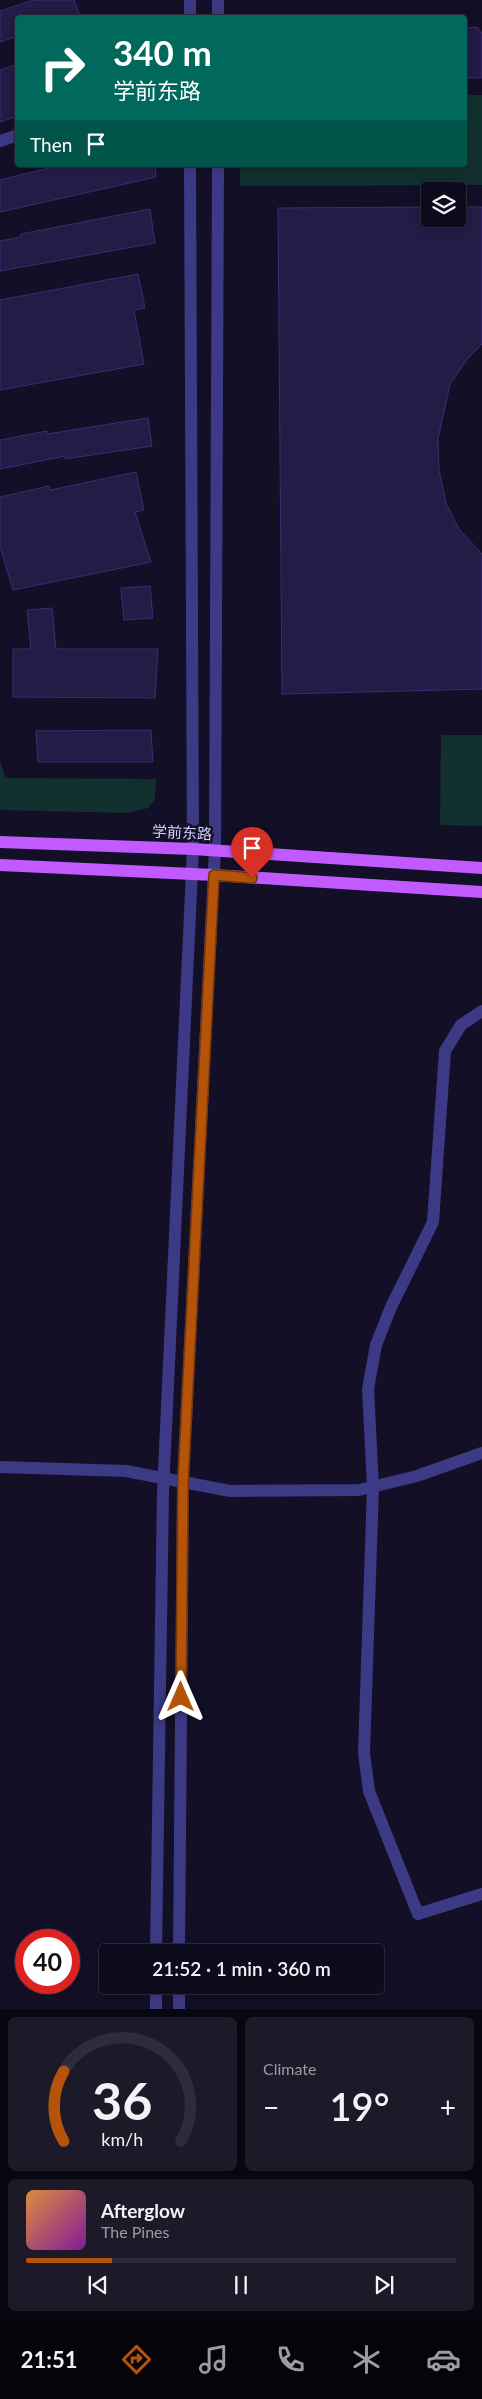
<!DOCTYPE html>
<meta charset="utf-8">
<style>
body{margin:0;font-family:Lato,"Noto Sans SC",sans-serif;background:#1c1929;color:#f1f3f6;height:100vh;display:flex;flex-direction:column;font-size:19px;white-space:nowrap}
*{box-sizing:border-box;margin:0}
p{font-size:16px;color:#9b9ba3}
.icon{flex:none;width:28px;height:28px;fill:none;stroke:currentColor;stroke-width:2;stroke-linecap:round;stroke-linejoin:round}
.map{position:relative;height:2009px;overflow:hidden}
.details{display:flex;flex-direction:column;gap:8px;padding:8px;background:#08060f;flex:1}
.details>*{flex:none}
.banner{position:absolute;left:15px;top:15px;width:452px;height:152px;border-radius:5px;box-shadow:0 2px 12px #0003,0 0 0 1px #2e2b3b;background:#00695c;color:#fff;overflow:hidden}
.tools{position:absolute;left:421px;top:182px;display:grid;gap:10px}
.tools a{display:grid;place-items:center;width:45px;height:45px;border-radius:5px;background:#0e0b1c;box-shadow:0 2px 12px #0003,0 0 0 1px #2e2b3b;font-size:25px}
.speed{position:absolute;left:15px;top:1929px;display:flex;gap:10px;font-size:25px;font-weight:700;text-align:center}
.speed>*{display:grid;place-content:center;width:65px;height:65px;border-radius:50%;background:#0e0b1c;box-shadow:0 2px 12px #0003,0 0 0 1px #2e2b3b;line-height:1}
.speed .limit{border:8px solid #d22;background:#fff;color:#111}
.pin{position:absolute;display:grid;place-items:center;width:42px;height:42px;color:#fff;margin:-51px -21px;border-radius:50% 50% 50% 0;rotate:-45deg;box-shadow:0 0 5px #0007}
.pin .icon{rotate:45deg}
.me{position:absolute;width:55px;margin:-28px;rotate:0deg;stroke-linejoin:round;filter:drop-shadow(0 0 4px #0008)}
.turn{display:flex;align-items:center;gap:18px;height:105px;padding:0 15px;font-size:22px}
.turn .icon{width:65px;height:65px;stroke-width:2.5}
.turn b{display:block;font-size:35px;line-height:42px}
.then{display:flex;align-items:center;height:48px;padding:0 15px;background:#0003;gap:10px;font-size:19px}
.big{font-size:38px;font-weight:600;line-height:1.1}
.details .widget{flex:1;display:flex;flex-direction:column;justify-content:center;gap:8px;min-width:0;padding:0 18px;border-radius:8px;background:#1c1929}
.details .dial{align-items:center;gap:0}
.dial svg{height:130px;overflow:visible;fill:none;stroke:#2e2b3b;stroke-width:7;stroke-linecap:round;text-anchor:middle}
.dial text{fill:#f1f3f6;stroke:none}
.song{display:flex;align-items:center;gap:15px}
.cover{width:60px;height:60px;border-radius:8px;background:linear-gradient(135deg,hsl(30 70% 55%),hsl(290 70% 35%))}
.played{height:5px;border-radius:2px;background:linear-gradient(90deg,#b45309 20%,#2e2b3b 20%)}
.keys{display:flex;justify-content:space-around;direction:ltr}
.heat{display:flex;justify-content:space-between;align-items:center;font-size:28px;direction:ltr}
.details .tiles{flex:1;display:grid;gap:8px;grid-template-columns:1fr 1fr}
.widget:last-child{grid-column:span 2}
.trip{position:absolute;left:99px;top:1944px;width:285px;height:50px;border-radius:5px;background:#0e0b1c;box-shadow:0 2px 12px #0003,0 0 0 1px #2e2b3b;font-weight:600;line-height:50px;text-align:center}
.menu{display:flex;height:80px;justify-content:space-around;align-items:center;background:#06040b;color:#9b9ba3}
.menu .icon{width:35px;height:35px}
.menu .on{color:#b45309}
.menu b{font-size:22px;color:#f1f3f6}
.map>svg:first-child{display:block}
.green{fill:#12302f}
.building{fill:#241b47;stroke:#3b2d73}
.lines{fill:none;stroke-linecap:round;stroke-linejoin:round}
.minor{stroke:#3d3a85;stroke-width:12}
.major{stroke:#c25bff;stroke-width:12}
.route-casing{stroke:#753606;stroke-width:12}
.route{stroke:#b45309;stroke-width:9}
.labels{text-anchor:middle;stroke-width:5;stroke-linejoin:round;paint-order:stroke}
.street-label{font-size:15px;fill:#d9d4ff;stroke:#130f26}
</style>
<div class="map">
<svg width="482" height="2009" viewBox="0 0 482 2009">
<rect width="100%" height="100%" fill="#130f26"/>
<g class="green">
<path d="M465 95H482V185L240 186V165H465Z"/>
<path d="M441 735H482V826L440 825Z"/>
<path d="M0 760 5 778 156 779 155 799 148 808 129 813 0 810Z"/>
</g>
<g class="building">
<path d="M34 0H74L81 18H18V36L0 42V11Z"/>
<path d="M477 27 482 33V78H465V28Z"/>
<path d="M18 64V116L0 122V70Z"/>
<path d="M62 165H155L156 177 0 212V180Z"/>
<path d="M430 207V219H458V207H482V344L468 358 450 384 438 439 439 470 446 503 459 529 482 554V689L282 694 278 208Z"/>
<path d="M150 209 155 243 0 271V241L21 237V234Z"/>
<path d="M138 274 145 308 134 310 144 364 0 390V300Z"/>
<path d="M148 418 152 446 65 459V456L0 469V440L47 431V434Z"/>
<path d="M136 472 144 510 135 512 151 562 13 590 0 546V497L49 486 50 490Z"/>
<path d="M150 586 153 618 124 620 121 588Z"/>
<path d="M52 608 56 649H158L155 698 13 697V649H31L27 610Z"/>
<path d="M151 730 153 762H38L36 731Z"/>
</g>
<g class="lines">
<g class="minor">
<path d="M218 0V18"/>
<path d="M190 18V0"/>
<path d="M0 141 18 135"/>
<path d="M482 1011 461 1025 445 1051 433 1222 391 1307 376 1345 368 1389 373 1487 364 1753 369 1791 418 1914 482 1894"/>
<path d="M0 1467 126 1471 230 1491 359 1490 417 1476 482 1453"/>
<path d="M156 1952 163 1492 193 849 190 165"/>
<path d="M179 1952 183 1481 215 850 218 165"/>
<path d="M156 2009V1985"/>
<path d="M179 2009V1985"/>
</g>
<g class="major">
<path d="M0 842 193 849 482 868"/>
<path d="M0 865 214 875 482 892"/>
</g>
</g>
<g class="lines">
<defs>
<path id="route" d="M181 1697 183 1481 214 875 252 878"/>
</defs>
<use href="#route" class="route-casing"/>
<use href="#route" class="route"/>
</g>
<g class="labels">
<g class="street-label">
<text transform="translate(182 833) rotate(3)" y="5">学前东路</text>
</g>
</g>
</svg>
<div class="tools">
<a><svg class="icon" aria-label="layers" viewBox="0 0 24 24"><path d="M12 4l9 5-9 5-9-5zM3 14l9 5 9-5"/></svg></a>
</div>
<div class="speed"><div class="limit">40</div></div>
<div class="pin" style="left:252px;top:878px;background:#d93025"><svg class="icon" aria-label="arrive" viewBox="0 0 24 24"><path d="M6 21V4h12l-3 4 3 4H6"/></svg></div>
<svg class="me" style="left:181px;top:1697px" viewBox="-20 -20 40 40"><path d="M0-17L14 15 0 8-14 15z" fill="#b45309" stroke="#fff" stroke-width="4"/></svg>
<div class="trip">21:52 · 1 min · 360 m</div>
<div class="banner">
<div class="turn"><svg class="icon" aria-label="right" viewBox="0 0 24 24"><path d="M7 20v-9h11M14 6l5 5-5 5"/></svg><div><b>340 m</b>学前东路</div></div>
<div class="then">Then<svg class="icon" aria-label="arrive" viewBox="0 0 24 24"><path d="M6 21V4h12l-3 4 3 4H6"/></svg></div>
</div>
</div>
<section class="details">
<div class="tiles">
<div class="widget dial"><svg viewBox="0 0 100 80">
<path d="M14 69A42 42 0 1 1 86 69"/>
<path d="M14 69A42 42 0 0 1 14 26" stroke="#b45309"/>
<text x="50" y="56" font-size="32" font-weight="700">36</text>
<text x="50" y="72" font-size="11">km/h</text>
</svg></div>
<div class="widget"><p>Climate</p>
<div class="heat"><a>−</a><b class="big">19°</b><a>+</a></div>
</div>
<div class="widget">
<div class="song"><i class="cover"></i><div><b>Afterglow</b><p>The Pines</p></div></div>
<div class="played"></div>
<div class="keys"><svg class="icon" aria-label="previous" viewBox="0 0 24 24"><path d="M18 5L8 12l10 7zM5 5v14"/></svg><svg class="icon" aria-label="pause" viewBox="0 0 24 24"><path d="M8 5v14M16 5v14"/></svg><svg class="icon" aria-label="next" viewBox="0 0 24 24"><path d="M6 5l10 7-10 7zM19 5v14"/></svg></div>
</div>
</div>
</section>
<nav class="menu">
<b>21:51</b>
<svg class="icon on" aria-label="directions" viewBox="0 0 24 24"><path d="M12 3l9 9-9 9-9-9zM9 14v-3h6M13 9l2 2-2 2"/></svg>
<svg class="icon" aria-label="music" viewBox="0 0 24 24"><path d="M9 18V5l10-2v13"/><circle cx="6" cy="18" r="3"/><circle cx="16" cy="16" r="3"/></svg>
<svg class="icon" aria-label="phone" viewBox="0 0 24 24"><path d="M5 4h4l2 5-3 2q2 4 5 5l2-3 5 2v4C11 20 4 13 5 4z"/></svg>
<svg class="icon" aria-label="climate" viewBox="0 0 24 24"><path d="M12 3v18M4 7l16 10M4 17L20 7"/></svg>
<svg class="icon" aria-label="car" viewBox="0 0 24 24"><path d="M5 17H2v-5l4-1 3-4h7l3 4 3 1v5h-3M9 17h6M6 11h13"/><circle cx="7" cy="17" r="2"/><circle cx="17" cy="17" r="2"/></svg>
</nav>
